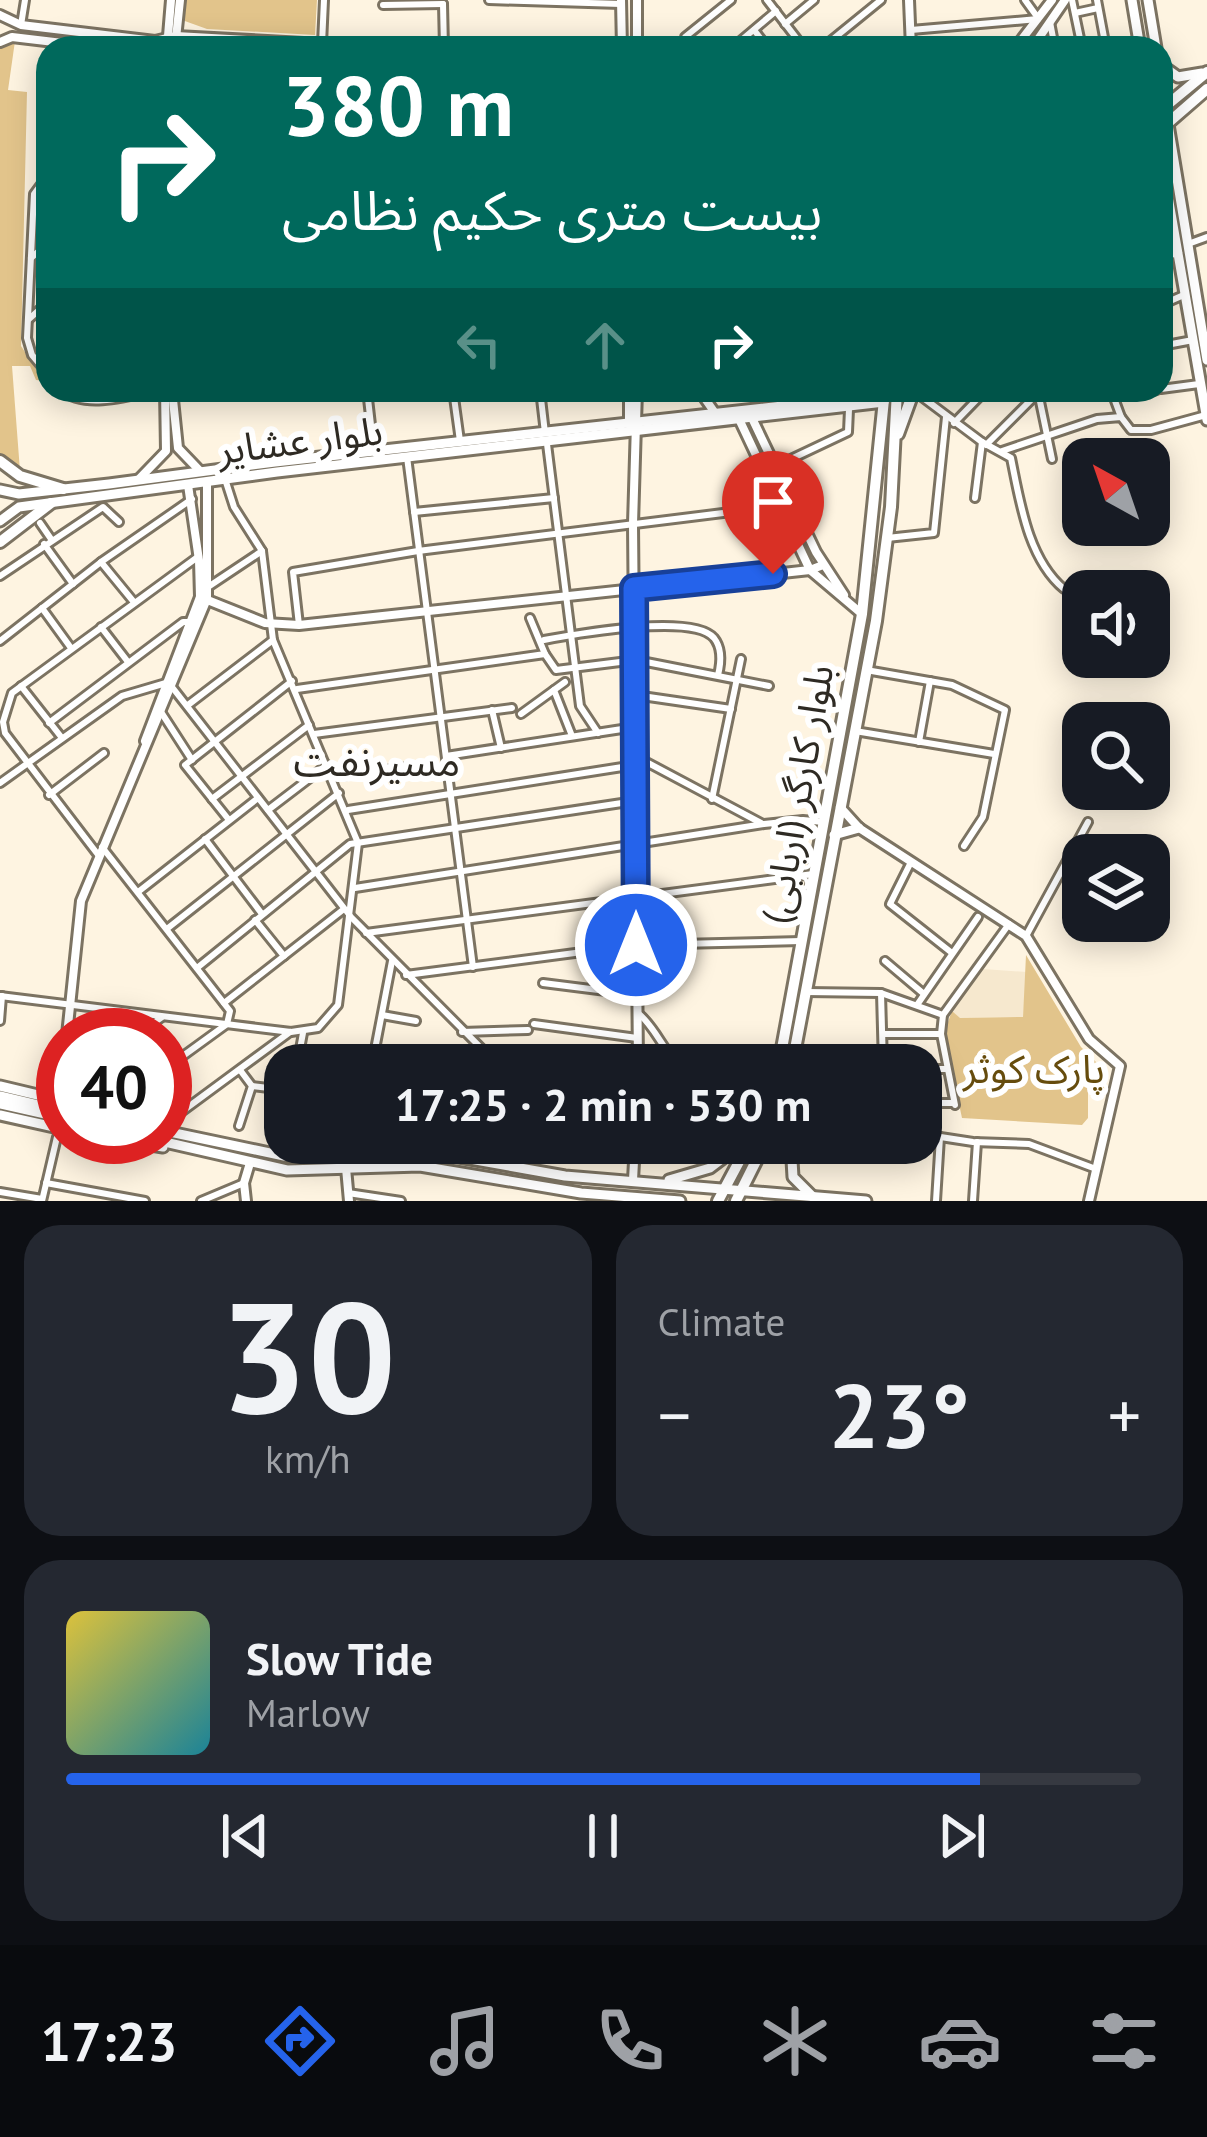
<!DOCTYPE html>
<meta charset="utf-8">
<style>
body{margin:0;font-family:"PT Sans","Noto Sans Arabic",sans-serif;background:#242831;color:#f1f3f6;height:100vh;display:flex;flex-direction:column;font-size:45px;white-space:nowrap}
*{box-sizing:border-box;margin:0}
p{font-size:39px;color:#9ea1a6}
.icon{flex:none;width:66px;height:66px;fill:none;stroke:currentColor;stroke-width:2;stroke-linecap:round;stroke-linejoin:round}
.map{position:relative;height:1201px;overflow:hidden}
.sheet{display:flex;flex-direction:column;gap:24px;padding:24px;background:#0d0f14;flex:1}
.sheet>*{flex:none}
.guide{position:absolute;left:36px;top:36px;width:1137px;height:366px;border-radius:36px;box-shadow:0 6px 30px #0003;background:#00695c;color:#fff;overflow:hidden}
.needle{width:78px;rotate:320deg}
.tools{position:absolute;left:1062px;top:438px;display:grid;gap:24px}
.tools a{display:grid;place-items:center;width:108px;height:108px;border-radius:24px;background:#171b24;box-shadow:0 6px 30px #0003;font-size:60px}
.speed{position:absolute;left:36px;top:1008px;display:flex;gap:24px;font-size:60px;font-weight:700;text-align:center}
.speed>*{display:grid;place-content:center;width:156px;height:156px;border-radius:50%;background:#171b24;box-shadow:0 6px 30px #0003;line-height:1}
.speed .limit{border:18px solid #d22;background:#fff;color:#111}
.pin{position:absolute;display:grid;place-items:center;width:102px;height:102px;color:#fff;margin:-123px -51px;border-radius:50% 50% 50% 0;rotate:-45deg;box-shadow:0 0 12px #0007}
.pin .icon{rotate:45deg}
.me{position:absolute;width:132px;margin:-66px;rotate:0deg;stroke-linejoin:round;filter:drop-shadow(0 0 9px #0008)}
.turn{display:flex;align-items:center;gap:42px;height:252px;padding:0 48px;font-size:54px}
.turn .icon{width:156px;height:156px;stroke-width:2.5}
.turn b{display:block;font-size:84px;line-height:102px}
.lanes{display:flex;align-items:center;height:114px;padding:0 48px;background:#0003;justify-content:center;gap:60px;direction:ltr}
.lanes .off{opacity:.35}
.big{font-size:90px;font-weight:600;line-height:1.1}
.sheet .widget{flex:1;display:flex;flex-direction:column;justify-content:center;gap:18px;min-width:0;padding:0 42px;border-radius:36px;background:#242831}
.sheet .dial{align-items:center;gap:0}
.dial b{font-size:156px;line-height:1}
.song{display:flex;align-items:center;gap:36px}
.cover{width:144px;height:144px;border-radius:18px;background:linear-gradient(135deg,hsl(50 70% 55%),hsl(190 70% 35%))}
.played{height:12px;border-radius:6px;background:linear-gradient(90deg,#2563eb 85%,#363941 85%)}
.keys{display:flex;justify-content:space-around;direction:ltr}
.heat{display:flex;justify-content:space-between;align-items:center;font-size:66px;direction:ltr}
.sheet .tiles{flex:1;display:grid;gap:24px;grid-template-columns:1fr 1fr}
.widget:last-child{grid-column:span 2}
.trip{position:absolute;left:264px;top:1044px;width:678px;height:120px;border-radius:36px;background:#171b24;box-shadow:0 6px 30px #0003;font-weight:600;line-height:120px;text-align:center}
.tabs{display:flex;height:192px;justify-content:space-around;align-items:center;background:#090b0e;color:#9ea1a6}
.tabs .icon{width:84px;height:84px}
.tabs .active{color:#2563eb}
.tabs b{font-size:54px;color:#f1f3f6}
.map>svg:first-child{display:block}
.built{fill:#f6e8ce}
.green{fill:#e2c48b}
.lines{fill:none;stroke-linecap:round;stroke-linejoin:round}
.minor-casing{stroke:#7c7362;stroke-width:12}
.tertiary-casing{stroke:#7c7362;stroke-width:14}
.secondary-casing{stroke:#7c7362;stroke-width:15}
.primary-casing{stroke:#7c7362;stroke-width:16}
.minor{stroke:#fff;stroke-width:6}
.tertiary{stroke:#fff;stroke-width:8}
.secondary{stroke:#fff;stroke-width:9}
.primary{stroke:#fff;stroke-width:10}
.route-casing{stroke:#184099;stroke-width:30}
.route{stroke:#2563eb;stroke-width:21}
.labels{text-anchor:middle;stroke-width:12;stroke-linejoin:round;paint-order:stroke}
.street-label{font-size:39px;fill:#2e2a23;stroke:#fff}
.park-label{font-size:39px;fill:#664c0d;stroke:#fff}
.neighbourhood-label{font-size:42px;fill:#2e2a23;stroke:#fff}
</style>
<div class="map">
<svg width="1207" height="1201" viewBox="0 0 1207 1201">
<rect width="100%" height="100%" fill="#fef4e1"/>
<path class="built" d="M983 969 1027 972 1023 1017 959 1018 952 1011Z"/>
<g class="green">
<path d="M184 0H317L315 35 207 29 182 20Z"/>
<path d="M15 41 8 90 27 92 21 346 44 381 36 380 30 366H12L20 471 0 456V49Z"/>
<path d="M1026 955 1081 1047 1103 1069 1107 1088 1088 1091V1118L1082 1125 962 1118 944 1033 952 1011 960 1018 1023 1017Z"/>
</g>
<g class="lines">
<defs>
<g id="minor">
<path d="M489 0 621 4"/>
<path d="M767 0 804 48"/>
<path d="M1025 0 1038 18"/>
<path d="M1072 0 1082 48"/>
<path d="M1097 0 1106 48"/>
<path d="M443 4 444 48"/>
<path d="M383 5 443 4"/>
<path d="M1075 13 1098 8"/>
<path d="M1050 22 1055 48"/>
<path d="M785 24 814 0"/>
<path d="M21 25 25 0"/>
<path d="M754 30 768 48"/>
<path d="M911 30 1038 19"/>
<path d="M322 44 324 0"/>
<path d="M684 48 685 37 731 0"/>
<path d="M732 48 776 11"/>
<path d="M822 48 881 0"/>
<path d="M1108 48 1139 43"/>
<path d="M48 175 34 194 27 338 32 355 48 374"/>
<path d="M1188 244 1207 237"/>
<path d="M31 258 48 243"/>
<path d="M1161 259 1179 252"/>
<path d="M1161 305 1186 294"/>
<path d="M29 319 48 302"/>
<path d="M1161 346 1193 340"/>
<path d="M1161 389 1199 384"/>
<path d="M61 390C86 411 131 395 161 390"/>
<path d="M367 390 374 451"/>
<path d="M453 390 460 441"/>
<path d="M540 390 545 433"/>
<path d="M1111 390 1121 417"/>
<path d="M914 391 982 442 1011 458C1020 502 1028 559 1064 589"/>
<path d="M1038 392 1052 459"/>
<path d="M1115 396 1157 390"/>
<path d="M954 423 986 390"/>
<path d="M547 444 580 706 598 733"/>
<path d="M986 445 1038 393"/>
<path d="M1002 451 1097 419 1121 417 1131 430H1151L1206 415"/>
<path d="M407 457 473 967"/>
<path d="M774 467 848 432 849 409"/>
<path d="M975 498 982 442"/>
<path d="M414 512 554 498"/>
<path d="M40 523 51 539"/>
<path d="M887 538 934 533 946 417"/>
<path d="M44 544 73 584"/>
<path d="M101 562 192 499"/>
<path d="M0 576 103 507 119 522"/>
<path d="M208 587 262 551"/>
<path d="M42 608 71 648"/>
<path d="M299 625 293 572 418 551 779 506"/>
<path d="M101 627 128 662"/>
<path d="M544 640C576 634 693 613 714 638 722 648 721 663 718 675"/>
<path d="M0 641 101 562 133 601"/>
<path d="M545 654 556 670 636 660 769 686"/>
<path d="M866 670 952 685 1005 710 983 817 964 846"/>
<path d="M565 682 554 690 572 736"/>
<path d="M21 686 62 738"/>
<path d="M172 687 351 917 498 1065"/>
<path d="M297 689 545 654 530 618"/>
<path d="M635 695 731 709"/>
<path d="M188 705 273 640"/>
<path d="M492 710 501 748"/>
<path d="M161 712 192 760"/>
<path d="M521 714 554 690"/>
<path d="M49 723 183 622H191"/>
<path d="M855 731 994 754"/>
<path d="M314 734 512 708"/>
<path d="M919 742 930 681"/>
<path d="M446 756 635 727"/>
<path d="M635 756 761 823"/>
<path d="M332 777 416 766"/>
<path d="M0 783 122 696 166 683"/>
<path d="M49 795 104 753"/>
<path d="M212 799 309 725"/>
<path d="M712 799 741 659"/>
<path d="M268 810 327 765"/>
<path d="M348 810 635 765"/>
<path d="M229 820 185 765 292 681"/>
<path d="M205 839 262 914"/>
<path d="M102 847 230 1011 227 1024 165 1069"/>
<path d="M99 856 5 733 3 722 12 693 199 556"/>
<path d="M911 862 890 904 952 953"/>
<path d="M355 888 764 824 803 820 823 822"/>
<path d="M138 892 258 798"/>
<path d="M255 920 284 956"/>
<path d="M168 928 339 793"/>
<path d="M366 933 813 874"/>
<path d="M1026 936 1088 822"/>
<path d="M885 961 924 994"/>
<path d="M197 968 350 844 635 801"/>
<path d="M406 975 636 945 801 941"/>
<path d="M543 983 638 995"/>
<path d="M806 992 881 993 943 1015"/>
<path d="M881 993 883 1065"/>
<path d="M0 996 291 1032 318 1028 338 1005 358 843 273 640 262 551 234 507 225 479"/>
<path d="M224 1003 344 909"/>
<path d="M917 1005 978 917"/>
<path d="M638 1013C656 1028 662 1049 679 1065"/>
<path d="M382 1015 416 1021"/>
<path d="M0 1021 2 996"/>
<path d="M534 1024 637 1038"/>
<path d="M462 1032 528 1030"/>
<path d="M883 1034H939"/>
<path d="M137 1035 162 1017"/>
<path d="M297 1065 303 1033"/>
<path d="M372 1065 392 961"/>
<path d="M921 1069H947"/>
<path d="M252 1086 285 1090"/>
<path d="M921 1103H953"/>
<path d="M955 1105 941 1034 943 1015 1009 924"/>
<path d="M180 1113 290 1032"/>
<path d="M239 1126 252 1086 240 1070"/>
<path d="M921 1134 973 1142 1029 1144 1096 1169"/>
<path d="M497 1162 499 1143"/>
<path d="M46 1183 145 1201"/>
<path d="M0 1192 42 1199"/>
<path d="M348 1193 401 1201"/>
<path d="M42 1201 57 1137"/>
<path d="M201 1201 244 1183"/>
<path d="M936 1201 940 1137"/>
<path d="M973 1201 977 1142"/>
</g>
<g id="tertiary">
<path d="M621 0 622 48"/>
<path d="M637 0V48"/>
<path d="M909 0 911 48"/>
<path d="M0 15 21 25 155 41 176 36 322 44 556 48"/>
<path d="M0 42 12 37 105 48"/>
<path d="M167 48 171 0"/>
<path d="M175 48 180 0"/>
<path d="M1015 48 1052 0"/>
<path d="M1032 48 1065 0"/>
<path d="M172 390 178 448 200 471"/>
<path d="M629 390V424"/>
<path d="M637 390 633 524 638 1065"/>
<path d="M699 390 715 413"/>
<path d="M752 418 816 552 844 595"/>
<path d="M739 419 810 570 862 614"/>
<path d="M139 479 166 451 165 390"/>
<path d="M200 597 265 623 299 625 810 570 823 565"/>
<path d="M145 741 200 597 199 560 188 485"/>
<path d="M840 807 859 828 1026 936 1089 1039 1120 1066 1089 1201"/>
<path d="M67 1035 81 901 207 599V482"/>
<path d="M60 1100 63 1073"/>
<path d="M346 1168 349 1201"/>
<path d="M633 1180 635 1143"/>
<path d="M246 1201 244 1183 250 1163"/>
</g>
<g id="secondary">
<path d="M1132 0 1140 48"/>
<path d="M1148 0 1156 48"/>
<path d="M1161 65 1178 77 1202 73"/>
<path d="M1161 82 1207 360"/>
<path d="M1161 156 1207 420"/>
<path d="M0 490 19 494 109 484 275 462 854 398 882 390"/>
<path d="M0 521 19 507 277 472 884 402"/>
<path d="M834 835 859 828"/>
<path d="M0 1086 63 1101"/>
<path d="M0 1096 63 1111"/>
<path d="M0 1104 63 1118"/>
<path d="M0 1115 63 1129"/>
<path d="M165 1131 284 1156 425 1151 565 1176 866 1201"/>
<path d="M102 1137 163 1147"/>
<path d="M143 1137 287 1170 420 1166 581 1193 680 1201"/>
<path d="M791 1143 793 1177 813 1197"/>
<path d="M669 1180 710 1168 743 1143"/>
</g>
<g id="primary">
<path d="M1161 110 1207 72"/>
<path d="M1161 129 1207 89"/>
<path d="M898 434 914 390"/>
<path d="M0 461 20 476 63 489"/>
<path d="M0 542 51 503"/>
<path d="M779 1065 862 614 885 390"/>
<path d="M792 1065 876 621 891 507 897 390"/>
<path d="M718 1201 749 1143"/>
<path d="M736 1201 765 1143"/>
</g>
</defs>
<use href="#minor" class="minor-casing"/>
<use href="#tertiary" class="tertiary-casing"/>
<use href="#secondary" class="secondary-casing"/>
<use href="#primary" class="primary-casing"/>
<use href="#minor" class="minor"/>
<use href="#tertiary" class="tertiary"/>
<use href="#secondary" class="secondary"/>
<use href="#primary" class="primary"/>
</g>
<g class="lines">
<defs>
<path id="route" d="M636 945 634 588 773 574"/>
</defs>
<use href="#route" class="route-casing"/>
<use href="#route" class="route"/>
</g>
<g class="labels">
<g class="street-label">
<text transform="translate(300 440) rotate(-7)" y="14">بلوار عشایر</text>
<text transform="translate(797 794) rotate(-80)" y="14">بلوار کارگر (اربابی)</text>
</g>
<g class="park-label">
<text x="1034" y="1083">پارک کوثر</text>
</g>
<g class="neighbourhood-label">
<text x="377" y="776">مسیرنفت</text>
</g>
</g>
</svg>
<div class="tools">
<a><svg class="needle" viewBox="-14 -14 28 28"><path d="M0-13l5 13h-10z" fill="#e53935"/><path d="M0 13l5-13h-10z" fill="#9ea1a6"/></svg></a>
<a><svg class="icon" aria-label="sound" viewBox="0 0 24 24"><path d="M4 9h4l5-4v14l-5-4H4zM17 9q2 3 0 6"/></svg></a>
<a><svg class="icon" aria-label="search" viewBox="0 0 24 24"><circle cx="10" cy="10" r="6"/><path d="M15 15l6 6"/></svg></a>
<a><svg class="icon" aria-label="layers" viewBox="0 0 24 24"><path d="M12 4l9 5-9 5-9-5zM3 14l9 5 9-5"/></svg></a>
</div>
<div class="speed"><div class="limit">40</div></div>
<div class="pin" style="left:773px;top:574px;background:#d93025"><svg class="icon" aria-label="arrive" viewBox="0 0 24 24"><path d="M6 21V4h12l-3 4 3 4H6"/></svg></div>
<svg class="me" style="left:636px;top:945px" viewBox="-20 -20 40 40"><circle r="17" fill="#2563eb" stroke="#fff" stroke-width="3"/><path d="M0-11L8 9 0 5-8 9z" fill="#fff"/></svg>
<div class="trip">17:25 · 2 min · 530 m</div>
<div class="guide">
<div class="turn"><svg class="icon" aria-label="right" viewBox="0 0 24 24"><path d="M7 20v-9h11M14 6l5 5-5 5"/></svg><div><b>380 m</b>بیست متری حکیم نظامی</div></div>
<div class="lanes"><svg class="icon off" aria-label="left" viewBox="0 0 24 24"><path d="M17 20v-9H6M10 6l-5 5 5 5"/></svg><svg class="icon off" aria-label="ahead" viewBox="0 0 24 24"><path d="M12 20V5M6 11l6-6 6 6"/></svg><svg class="icon" aria-label="right" viewBox="0 0 24 24"><path d="M7 20v-9h11M14 6l5 5-5 5"/></svg></div>
</div>
</div>
<section class="sheet">
<div class="tiles">
<div class="widget dial"><b>30</b><p>km/h</p></div>
<div class="widget"><p>Climate</p>
<div class="heat"><a>−</a><b class="big">23°</b><a>+</a></div>
</div>
<div class="widget">
<div class="song"><i class="cover"></i><div><b>Slow Tide</b><p>Marlow</p></div></div>
<div class="played"></div>
<div class="keys"><svg class="icon" aria-label="previous" viewBox="0 0 24 24"><path d="M18 5L8 12l10 7zM5 5v14"/></svg><svg class="icon" aria-label="pause" viewBox="0 0 24 24"><path d="M8 5v14M16 5v14"/></svg><svg class="icon" aria-label="next" viewBox="0 0 24 24"><path d="M6 5l10 7-10 7zM19 5v14"/></svg></div>
</div>
</div>
</section>
<nav class="tabs">
<b>17:23</b>
<svg class="icon active" aria-label="directions" viewBox="0 0 24 24"><path d="M12 3l9 9-9 9-9-9zM9 14v-3h6M13 9l2 2-2 2"/></svg>
<svg class="icon" aria-label="music" viewBox="0 0 24 24"><path d="M9 18V5l10-2v13"/><circle cx="6" cy="18" r="3"/><circle cx="16" cy="16" r="3"/></svg>
<svg class="icon" aria-label="phone" viewBox="0 0 24 24"><path d="M5 4h4l2 5-3 2q2 4 5 5l2-3 5 2v4C11 20 4 13 5 4z"/></svg>
<svg class="icon" aria-label="climate" viewBox="0 0 24 24"><path d="M12 3v18M4 7l16 10M4 17L20 7"/></svg>
<svg class="icon" aria-label="car" viewBox="0 0 24 24"><path d="M5 17H2v-5l4-1 3-4h7l3 4 3 1v5h-3M9 17h6M6 11h13"/><circle cx="7" cy="17" r="2"/><circle cx="17" cy="17" r="2"/></svg>
<svg class="icon" aria-label="filters" viewBox="0 0 24 24"><path d="M4 7h16M4 17h16"/><circle cx="9" cy="7" r="2"/><circle cx="15" cy="17" r="2"/></svg>
</nav>
